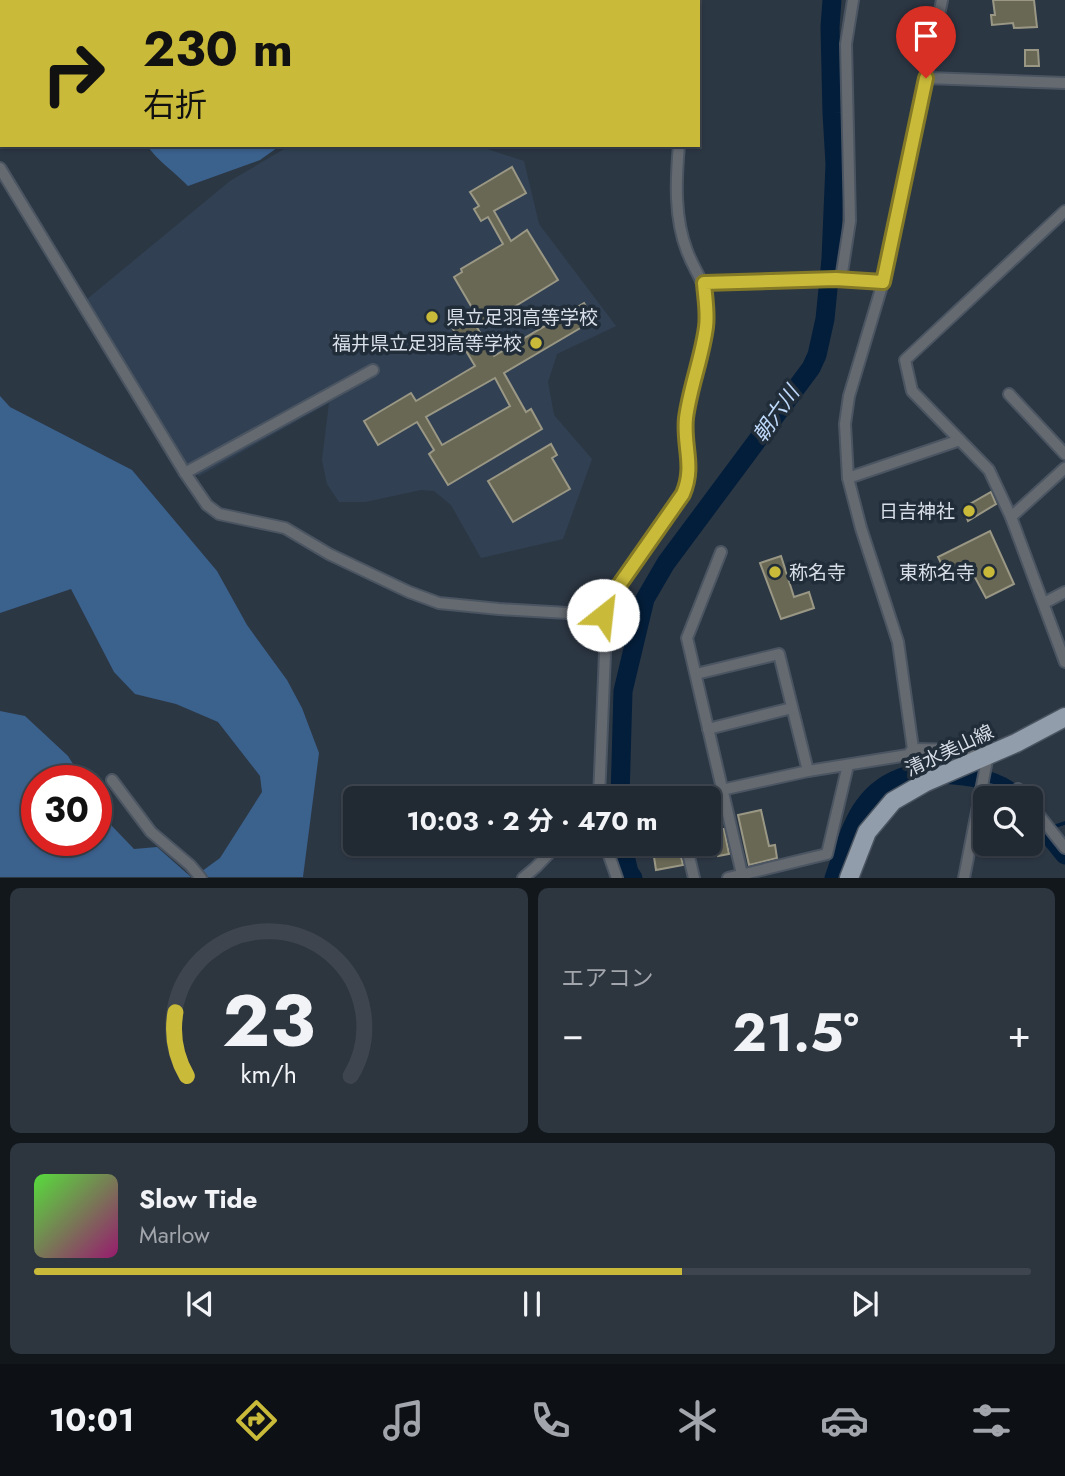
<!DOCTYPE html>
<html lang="ja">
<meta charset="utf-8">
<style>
body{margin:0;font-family:Jost,"Noto Sans JP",sans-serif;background:#2d353f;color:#f1f3f6;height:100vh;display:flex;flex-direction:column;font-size:26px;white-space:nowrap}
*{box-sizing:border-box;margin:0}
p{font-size:23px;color:#a2a6ac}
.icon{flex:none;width:38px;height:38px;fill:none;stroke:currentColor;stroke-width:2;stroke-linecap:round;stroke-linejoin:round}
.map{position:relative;height:878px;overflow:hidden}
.panel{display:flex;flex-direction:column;gap:10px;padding:10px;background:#12171c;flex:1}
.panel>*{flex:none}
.guide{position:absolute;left:0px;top:0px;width:700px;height:147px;box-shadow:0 2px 5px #0004,0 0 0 2px #3e454e;background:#c9ba3a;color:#111;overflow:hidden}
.fabs{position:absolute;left:973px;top:786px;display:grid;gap:14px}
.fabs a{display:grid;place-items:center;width:70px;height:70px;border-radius:10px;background:#212933;box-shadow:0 2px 5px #0004,0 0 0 2px #3e454e;font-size:35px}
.speed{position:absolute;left:21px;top:765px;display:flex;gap:14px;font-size:35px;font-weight:700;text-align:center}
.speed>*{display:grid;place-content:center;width:91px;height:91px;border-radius:50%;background:#212933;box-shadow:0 2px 5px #0004,0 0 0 2px #3e454e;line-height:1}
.speed .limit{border:10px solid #d22;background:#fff;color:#111}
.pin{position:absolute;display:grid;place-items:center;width:60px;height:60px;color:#fff;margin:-72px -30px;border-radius:50% 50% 50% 0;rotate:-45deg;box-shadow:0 0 7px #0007}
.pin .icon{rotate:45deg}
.me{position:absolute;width:77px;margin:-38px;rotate:29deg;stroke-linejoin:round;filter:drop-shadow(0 0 5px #0008)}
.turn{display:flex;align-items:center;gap:24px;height:147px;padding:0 28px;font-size:32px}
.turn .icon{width:91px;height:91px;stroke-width:2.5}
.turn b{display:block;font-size:49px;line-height:60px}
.big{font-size:52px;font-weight:700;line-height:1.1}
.panel .widget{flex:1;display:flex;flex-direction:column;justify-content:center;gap:10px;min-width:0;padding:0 24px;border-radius:10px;background:#2d353f}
.panel .dial{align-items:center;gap:0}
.dial svg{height:182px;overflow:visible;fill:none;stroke:#3e454e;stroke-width:7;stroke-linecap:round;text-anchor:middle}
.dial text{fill:#f1f3f6;stroke:none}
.song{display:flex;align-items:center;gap:21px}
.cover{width:84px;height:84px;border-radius:10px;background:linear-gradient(135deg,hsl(110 70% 55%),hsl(320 70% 35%))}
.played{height:7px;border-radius:4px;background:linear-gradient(90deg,#c9ba3a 65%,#3e454e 65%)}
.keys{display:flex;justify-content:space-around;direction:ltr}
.heat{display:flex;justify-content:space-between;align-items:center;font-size:38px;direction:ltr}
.panel .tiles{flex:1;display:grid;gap:10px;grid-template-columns:1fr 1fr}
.widget:last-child{grid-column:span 2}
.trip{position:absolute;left:343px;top:786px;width:378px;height:70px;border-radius:10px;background:#212933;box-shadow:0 2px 5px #0004,0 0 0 2px #3e454e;font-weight:700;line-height:70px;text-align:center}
.tabs{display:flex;height:112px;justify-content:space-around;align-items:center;background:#0d1014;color:#a2a6ac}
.tabs .icon{width:49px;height:49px}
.tabs .on{color:#c9ba3a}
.tabs b{font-size:32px;color:#f1f3f6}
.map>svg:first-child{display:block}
.built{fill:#314153}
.green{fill:#3b618d}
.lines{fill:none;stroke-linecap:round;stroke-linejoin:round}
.stream{stroke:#031e3b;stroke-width:3.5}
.river{stroke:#031e3b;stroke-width:19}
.building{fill:#696855;stroke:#9a9885;stroke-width:2;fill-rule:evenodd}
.street-casing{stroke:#4b5562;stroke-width:14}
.primary-casing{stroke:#4b5562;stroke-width:21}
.street{stroke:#656a71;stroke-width:10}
.primary{stroke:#919daa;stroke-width:18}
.route-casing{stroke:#837926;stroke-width:18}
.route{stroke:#c9ba3a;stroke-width:12}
.poi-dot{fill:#c9ba3a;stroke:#222d3a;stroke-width:2.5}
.labels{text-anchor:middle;stroke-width:7;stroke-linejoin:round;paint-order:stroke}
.poi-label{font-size:19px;fill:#d8dfe8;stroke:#222d3a;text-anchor:end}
.street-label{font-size:19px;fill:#d8dfe8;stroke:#222d3a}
.water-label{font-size:21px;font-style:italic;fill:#bdd8f9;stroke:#222d3a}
</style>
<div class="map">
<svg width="1065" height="878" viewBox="0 0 1065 878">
<rect width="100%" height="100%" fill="#2c3744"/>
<path class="built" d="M291 145H475L524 161 539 224 616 326 557 354 548 382 554 415 592 459 563 539 481 558 451 505 434 491 421 490 365 502H339L327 484 322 460 329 403 199 476 187 464 86 300 230 181Z"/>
<g class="green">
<path d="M190 0H454V2H193Z"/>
<path d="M147 145H281L260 160 188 186C175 172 157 161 147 145Z"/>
<path d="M0 396 10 407 132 470 217 571 247 625 287 680 302 708 319 753 303 877H194L220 858 262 792 260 776 218 722 176 704 135 694 114 672 71 589 0 613Z"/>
<path d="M0 711 25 716 68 756 83 780H37V840H96V801L111 825 134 849 157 847 191 877H0Z"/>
</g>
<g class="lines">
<path class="stream" d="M1053 827 1065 823"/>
<g class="river">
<path d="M620 798 623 691 645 599 666 563 811 368 817 355 825 319 831 259 835 164 832 113 830 27 832 0"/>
<path d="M1031 813 1065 855"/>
<path d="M622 844 629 872 633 878"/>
<path d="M834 878C849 837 856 795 900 778 909 775 917 771 927 771 935 772 945 774 954 775 978 777 1000 781 1018 798"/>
</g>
</g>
<g class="building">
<path d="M993 0H1034L1037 27 1014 28 1013 23 992 25 991 15H995Z"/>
<path d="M1025 50H1038L1039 66H1025Z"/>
<path d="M512 167 526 193 494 211 511 241 527 230 558 280 491 321 488 318 481 323 454 277 462 272 461 269 503 244 488 217 481 221 474 209 479 206 470 192Z"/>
<path d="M584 303 594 320 504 373 526 412 531 409 542 429 448 485 429 454 434 450 417 422 378 445 364 421 411 393 416 401 475 366 453 329 472 319 494 356ZM495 378 510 406 442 445 426 417Z"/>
<path d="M551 444 557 455 552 458 570 489 513 522 488 481Z"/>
<path d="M991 492 996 504 968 521 963 508Z"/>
<path d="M990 531 1014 584 986 598 970 568 951 577 946 565 943 567 938 557Z"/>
<path d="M781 556 794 597 809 592 814 608 781 619 760 563Z"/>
<path d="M709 804H713L718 830 724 829 729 854 718 856 714 836 709 837Z"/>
<path d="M761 810 769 846 775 845 777 858 749 865 738 815Z"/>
<path d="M652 844H678L683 865 656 870Z"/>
</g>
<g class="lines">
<defs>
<g id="street">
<path d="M676 0V2"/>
<path d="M926 78 1065 83"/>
<path d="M0 168 185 473 207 505 219 514 285 528 329 554 409 592 439 603 499 609 602 615"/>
<path d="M1065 211 905 360 912 391 989 470 1011 517 1065 662"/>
<path d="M841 279 850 221 846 44 853 0"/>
<path d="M704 283 836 279 883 282"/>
<path d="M1009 394 1065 454"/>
<path d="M185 473 373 370"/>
<path d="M848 478 960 440"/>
<path d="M1011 517 1065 468"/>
<path d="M721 552 687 638 742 874"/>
<path d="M1044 603 1065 592"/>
<path d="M696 674 779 654 808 771"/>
<path d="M708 729 792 708"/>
<path d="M913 749 898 642 861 528 848 478 845 424 849 396 887 269 942 0"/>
<path d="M112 780 151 832 190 865 201 878"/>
<path d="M981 789 1004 793 1010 798"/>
<path d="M1009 797 1018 789 1025 798"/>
<path d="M599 798 606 629 602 615 606 604 683 494C694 469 684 447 686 420 688 381 708 345 706 305 704 277 696 275 687 251 674 218 676 179 679 145"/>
<path d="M685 798 808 771 908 755 913 749 966 750 988 755 964 878"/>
<path d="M1031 805 1065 848"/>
<path d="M605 844 617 878"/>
<path d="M686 844 694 878"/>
<path d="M523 878 536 867 558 844"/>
<path d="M728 878 827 854 848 765"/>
</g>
<path id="primary" d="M849 878 867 832 893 801 926 782 1016 743 1065 717"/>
</defs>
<use href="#street" class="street-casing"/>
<use href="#primary" class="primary-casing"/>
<use href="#street" class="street"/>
<use href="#primary" class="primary"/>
</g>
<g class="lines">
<defs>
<path id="route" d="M603 615 606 604 683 494C695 466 683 446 686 418 690 387 702 358 706 327 708 313 705 297 704 283L836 279 883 282 926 78"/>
</defs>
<use href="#route" class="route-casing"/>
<use href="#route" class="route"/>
</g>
<g class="poi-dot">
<circle cx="432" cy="317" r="7"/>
<circle cx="536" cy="343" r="7"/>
<circle cx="969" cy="511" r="7"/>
<circle cx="775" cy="572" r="7"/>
<circle cx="989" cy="572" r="7"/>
</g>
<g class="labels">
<g class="poi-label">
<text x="446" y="324" text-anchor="start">県立足羽高等学校</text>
<text x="522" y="350">福井県立足羽高等学校</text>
<text x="955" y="518">日吉神社</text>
<text x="789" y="579" text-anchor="start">称名寺</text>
<text x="975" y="579">東称名寺</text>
</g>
<g class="street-label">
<text transform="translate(949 750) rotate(-25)" y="7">清水美山線</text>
</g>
<g class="water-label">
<text transform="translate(776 414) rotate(-55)" y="7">朝六川</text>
</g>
</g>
</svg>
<div class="fabs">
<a><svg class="icon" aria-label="search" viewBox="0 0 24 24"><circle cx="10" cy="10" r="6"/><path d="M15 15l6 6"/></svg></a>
</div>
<div class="speed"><div class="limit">30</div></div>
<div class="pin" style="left:926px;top:78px;background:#d93025"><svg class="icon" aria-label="arrive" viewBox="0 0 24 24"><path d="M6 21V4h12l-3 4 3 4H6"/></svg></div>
<svg class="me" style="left:603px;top:615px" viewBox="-20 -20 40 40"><circle r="19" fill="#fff"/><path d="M0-13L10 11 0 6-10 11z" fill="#c9ba3a"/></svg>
<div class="trip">10:03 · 2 分 · 470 m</div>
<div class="guide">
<div class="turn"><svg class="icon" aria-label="right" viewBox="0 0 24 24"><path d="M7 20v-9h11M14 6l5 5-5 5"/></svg><div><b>230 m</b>右折</div></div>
</div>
</div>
<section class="panel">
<div class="tiles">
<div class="widget dial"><svg viewBox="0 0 100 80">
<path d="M14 69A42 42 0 1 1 86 69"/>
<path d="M14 69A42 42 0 0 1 9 41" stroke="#c9ba3a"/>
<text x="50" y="56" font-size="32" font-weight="700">23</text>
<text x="50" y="72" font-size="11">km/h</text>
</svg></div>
<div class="widget"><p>エアコン</p>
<div class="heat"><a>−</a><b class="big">21.5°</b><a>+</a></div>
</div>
<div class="widget">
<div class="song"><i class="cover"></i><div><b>Slow Tide</b><p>Marlow</p></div></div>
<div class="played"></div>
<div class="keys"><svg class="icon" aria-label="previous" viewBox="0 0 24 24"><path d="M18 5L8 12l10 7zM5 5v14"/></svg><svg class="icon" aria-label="pause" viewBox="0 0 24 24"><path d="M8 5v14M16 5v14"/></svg><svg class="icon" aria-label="next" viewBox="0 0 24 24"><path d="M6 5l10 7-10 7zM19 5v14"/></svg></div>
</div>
</div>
</section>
<nav class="tabs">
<b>10:01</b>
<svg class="icon on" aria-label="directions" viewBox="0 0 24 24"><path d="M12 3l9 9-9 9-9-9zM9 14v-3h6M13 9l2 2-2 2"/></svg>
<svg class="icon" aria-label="music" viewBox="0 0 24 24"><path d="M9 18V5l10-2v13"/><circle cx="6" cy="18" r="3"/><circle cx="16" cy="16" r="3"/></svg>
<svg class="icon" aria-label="phone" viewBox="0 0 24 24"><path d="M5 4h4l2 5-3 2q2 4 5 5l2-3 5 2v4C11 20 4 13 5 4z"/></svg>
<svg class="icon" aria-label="climate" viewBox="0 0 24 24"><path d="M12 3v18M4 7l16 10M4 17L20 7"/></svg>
<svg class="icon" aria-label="car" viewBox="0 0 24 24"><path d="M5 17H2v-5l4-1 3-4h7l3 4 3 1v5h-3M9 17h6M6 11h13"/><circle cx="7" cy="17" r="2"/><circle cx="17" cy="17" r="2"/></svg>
<svg class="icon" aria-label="filters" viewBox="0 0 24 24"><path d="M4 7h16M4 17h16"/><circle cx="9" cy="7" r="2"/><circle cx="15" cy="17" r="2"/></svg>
</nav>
